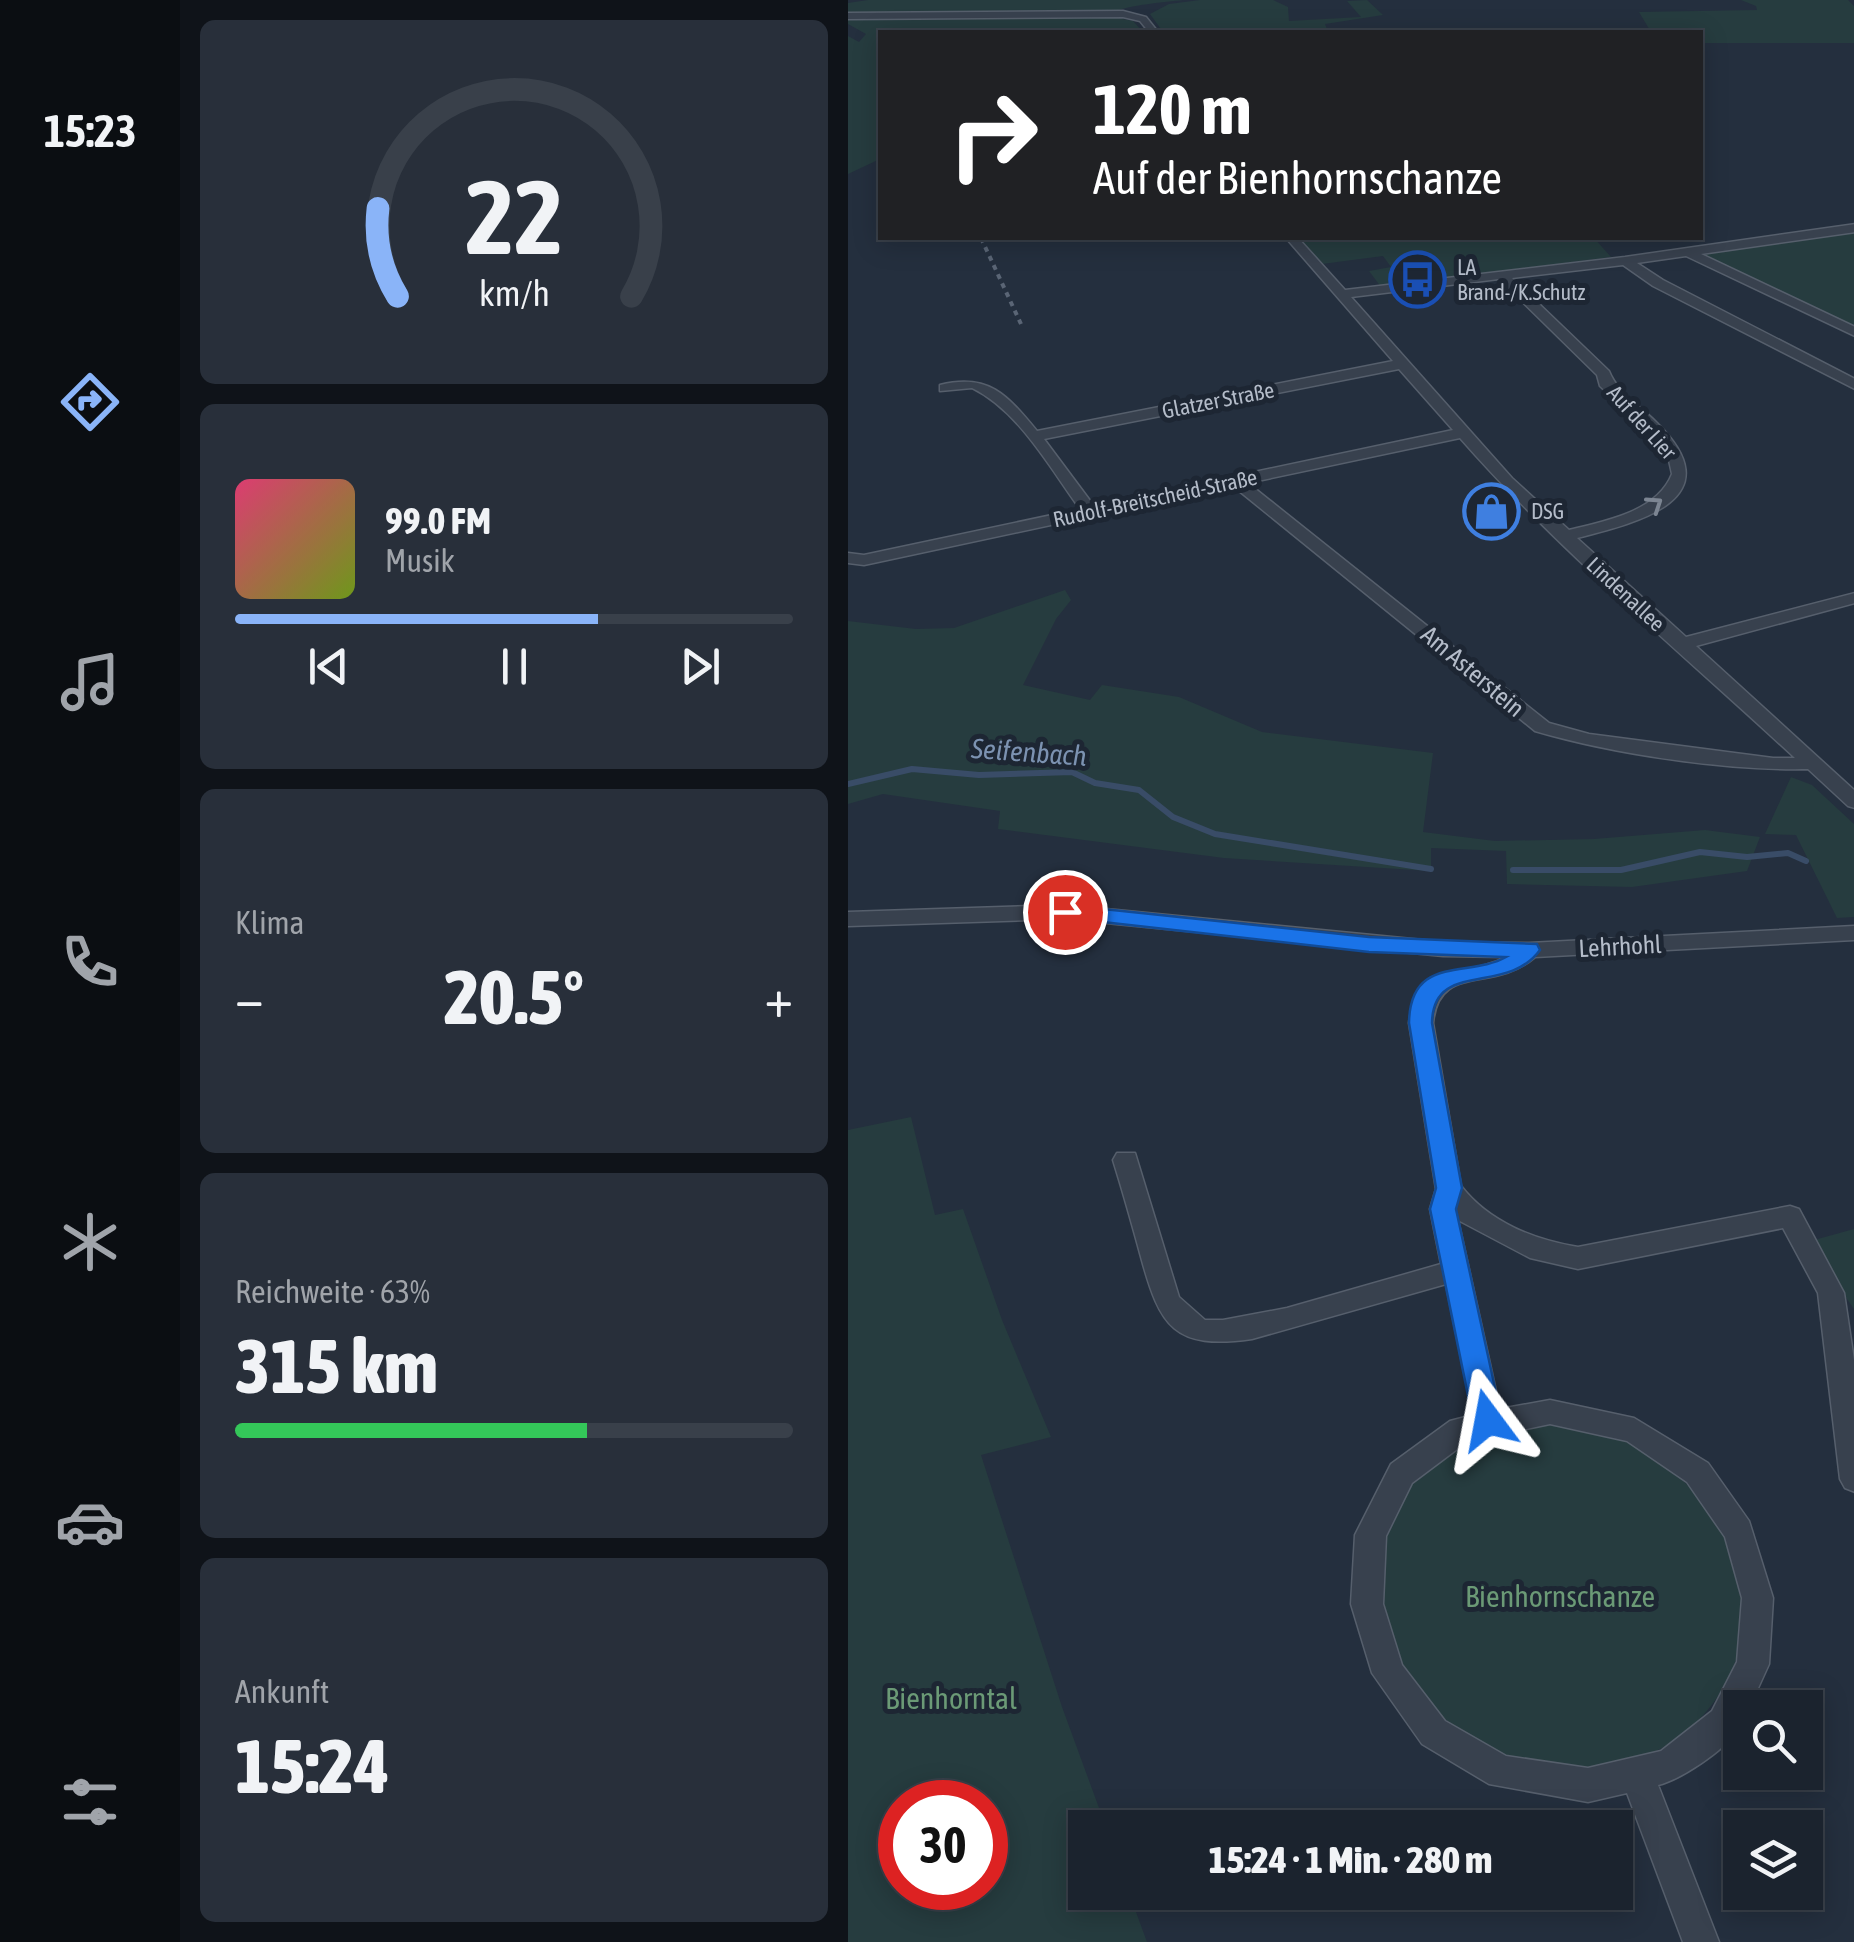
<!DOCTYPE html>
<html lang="de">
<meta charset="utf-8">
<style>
body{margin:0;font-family:"Asap Condensed",sans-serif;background:#282f3a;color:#f1f3f6;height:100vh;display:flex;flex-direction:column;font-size:38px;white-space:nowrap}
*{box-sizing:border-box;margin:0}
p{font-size:32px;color:#a0a4aa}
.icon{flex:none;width:55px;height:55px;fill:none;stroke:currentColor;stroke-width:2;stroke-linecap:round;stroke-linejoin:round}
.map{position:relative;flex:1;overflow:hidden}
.drawer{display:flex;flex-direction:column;gap:20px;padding:20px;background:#0f1319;width:668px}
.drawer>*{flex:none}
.banner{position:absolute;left:30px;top:30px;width:825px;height:210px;border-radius:0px;box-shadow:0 5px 25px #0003,0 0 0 2px #39404a;background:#202124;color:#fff;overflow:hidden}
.controls{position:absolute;left:875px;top:1690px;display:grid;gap:20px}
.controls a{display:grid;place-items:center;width:100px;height:100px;border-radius:0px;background:#1b232e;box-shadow:0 5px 25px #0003,0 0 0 2px #39404a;font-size:50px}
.speed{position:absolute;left:30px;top:1780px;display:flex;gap:20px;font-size:50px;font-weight:700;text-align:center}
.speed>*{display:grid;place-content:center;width:130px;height:130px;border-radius:50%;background:#1b232e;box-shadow:0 5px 25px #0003,0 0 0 2px #39404a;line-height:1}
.speed .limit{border:15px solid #d22;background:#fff;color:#111}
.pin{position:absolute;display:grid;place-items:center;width:85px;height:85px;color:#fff;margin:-42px;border:5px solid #fff;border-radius:50%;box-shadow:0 2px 10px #0007}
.me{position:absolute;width:110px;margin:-55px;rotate:347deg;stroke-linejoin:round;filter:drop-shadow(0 0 8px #0008)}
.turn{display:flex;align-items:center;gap:35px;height:210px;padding:0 50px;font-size:45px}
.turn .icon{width:130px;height:130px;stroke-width:2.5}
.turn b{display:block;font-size:70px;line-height:85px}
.big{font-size:75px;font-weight:800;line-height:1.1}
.drawer .card{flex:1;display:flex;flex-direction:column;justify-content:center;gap:15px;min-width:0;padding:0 35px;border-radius:15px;background:#282f3a}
.drawer .dial{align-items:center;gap:0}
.dial svg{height:260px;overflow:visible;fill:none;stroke:#39404a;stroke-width:7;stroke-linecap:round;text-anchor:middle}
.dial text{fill:#f1f3f6;stroke:none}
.song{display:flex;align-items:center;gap:30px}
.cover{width:120px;height:120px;border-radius:15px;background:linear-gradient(135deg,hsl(340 70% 55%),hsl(80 70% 35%))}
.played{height:10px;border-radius:5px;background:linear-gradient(90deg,#8ab4f8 65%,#39404a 65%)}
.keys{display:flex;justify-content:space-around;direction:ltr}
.heat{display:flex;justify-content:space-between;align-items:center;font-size:55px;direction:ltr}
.charge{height:15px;border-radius:8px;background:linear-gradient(90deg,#34c759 63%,#39404a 0)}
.trip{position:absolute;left:220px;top:1810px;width:565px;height:100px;border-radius:0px;background:#1b232e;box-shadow:0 5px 25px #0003,0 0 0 2px #39404a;font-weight:800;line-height:100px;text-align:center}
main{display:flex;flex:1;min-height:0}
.dock{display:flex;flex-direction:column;width:180px;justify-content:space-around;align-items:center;background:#0b0e12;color:#a0a4aa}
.dock .icon{width:70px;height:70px}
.dock .on{color:#8ab4f8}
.dock b{font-size:45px;color:#f1f3f6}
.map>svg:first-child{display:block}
.green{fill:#263c3f;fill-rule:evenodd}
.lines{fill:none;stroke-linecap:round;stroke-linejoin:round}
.stream{stroke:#394c67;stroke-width:6}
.street-casing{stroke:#565f6c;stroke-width:3}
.street{fill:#38414e;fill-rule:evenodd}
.rail{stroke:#5a6575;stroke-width:4;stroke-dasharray:5 5;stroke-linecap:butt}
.oneway{stroke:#7c8592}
.route{fill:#1a73e8;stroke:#114b97;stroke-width:2.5}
.labels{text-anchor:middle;stroke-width:10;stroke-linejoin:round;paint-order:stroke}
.far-poi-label{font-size:22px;fill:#b4bcc9;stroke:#1d2633;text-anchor:start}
.far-street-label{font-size:22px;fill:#b4bcc9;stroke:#1d2633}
.street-label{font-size:25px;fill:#b4bcc9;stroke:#1d2633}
.water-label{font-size:28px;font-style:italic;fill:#7c92b1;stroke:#1d2633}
.near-park-label{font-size:30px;fill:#6b9a76;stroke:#1d2633}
</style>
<main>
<nav class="dock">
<b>15:23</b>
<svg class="icon on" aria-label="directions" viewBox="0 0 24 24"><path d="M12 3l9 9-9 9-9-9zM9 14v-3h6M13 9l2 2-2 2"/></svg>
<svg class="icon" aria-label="music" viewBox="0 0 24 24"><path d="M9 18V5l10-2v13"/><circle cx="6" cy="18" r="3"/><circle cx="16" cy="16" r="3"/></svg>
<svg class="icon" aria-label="phone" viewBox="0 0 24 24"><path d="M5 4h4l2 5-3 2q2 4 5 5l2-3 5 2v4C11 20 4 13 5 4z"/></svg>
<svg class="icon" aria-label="climate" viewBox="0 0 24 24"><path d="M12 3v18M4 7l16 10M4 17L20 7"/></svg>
<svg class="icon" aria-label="car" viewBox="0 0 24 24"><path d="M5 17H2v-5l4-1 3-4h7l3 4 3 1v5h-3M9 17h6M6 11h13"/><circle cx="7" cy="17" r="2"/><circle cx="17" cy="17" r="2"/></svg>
<svg class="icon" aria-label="filters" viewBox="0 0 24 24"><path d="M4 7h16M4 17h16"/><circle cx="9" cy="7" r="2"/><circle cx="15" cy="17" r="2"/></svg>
</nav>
<section class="drawer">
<div class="card dial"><svg viewBox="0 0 100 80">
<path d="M14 69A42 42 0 1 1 86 69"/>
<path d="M14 69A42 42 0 0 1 8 42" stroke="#8ab4f8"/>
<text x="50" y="56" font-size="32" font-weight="700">22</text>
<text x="50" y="72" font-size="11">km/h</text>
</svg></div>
<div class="card">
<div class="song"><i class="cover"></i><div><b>99.0 FM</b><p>Musik</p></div></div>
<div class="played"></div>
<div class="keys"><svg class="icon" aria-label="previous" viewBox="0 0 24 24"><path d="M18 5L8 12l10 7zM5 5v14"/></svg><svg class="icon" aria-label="pause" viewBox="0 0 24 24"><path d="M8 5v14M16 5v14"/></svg><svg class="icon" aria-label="next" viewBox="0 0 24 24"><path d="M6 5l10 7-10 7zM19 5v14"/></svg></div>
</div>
<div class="card"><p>Klima</p>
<div class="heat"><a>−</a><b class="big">20.5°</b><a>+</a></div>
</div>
<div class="card"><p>Reichweite · 63%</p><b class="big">315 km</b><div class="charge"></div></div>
<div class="card"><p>Ankunft</p><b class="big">15:24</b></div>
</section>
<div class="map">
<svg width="1007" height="1942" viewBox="0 0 1007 1942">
<rect width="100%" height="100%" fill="#242f3e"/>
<g class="green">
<path d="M20 0H335C318 2 280 5 266 12L0 14V3Z"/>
<path d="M352 0H425L440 7 441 21 513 17 499 1 519 0 535 15 477 24 480 32H315L302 14 321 4Z"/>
<path d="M893 0H1000L1006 6V43H853L852 32H803L791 12 909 10 908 6Z"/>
<path d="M259 16 285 21 295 32H32V159L0 174V36L11 42 18 34 0 24V18Z"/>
<path d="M1006 230V329L845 253Z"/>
<path d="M471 238H746L763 257 533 287 521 271 543 267 535 256 474 264 453 240Z"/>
<path d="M217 590 223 600 208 619 175 685 242 700 254 685 331 697 414 732 585 753 575 832 647 841 746 839 857 830 912 837 899 871 784 887 659 884 658 851 583 848V871L376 858 150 829 152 811 35 794 0 804V621L68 629 106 628Z"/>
<path d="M943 777 964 785 1006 824V917L989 918 948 835 917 834Z"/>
<path d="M63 1117 87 1215 115 1209 154 1320 203 1437 133 1455 214 1707 258 1827 238 1828V1892L281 1893 299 1942H0V1130ZM52 1802H138V1888H52Z"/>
<path d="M1006 1229V1309L959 1242Z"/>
<path d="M685 1425C717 1425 753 1430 781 1443 870 1485 929 1599 874 1690 857 1717 832 1742 801 1754 701 1793 584 1745 544 1645 540 1635 532 1621 531 1610 529 1596 533 1579 534 1565 537 1509 564 1472 613 1444 634 1432 661 1430 685 1425Z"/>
</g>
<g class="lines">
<g class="stream">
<path d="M0 784 64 769 131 775 224 772 247 783 291 790 325 817 367 834 583 869"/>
<path d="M665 870H773L852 852 899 857 940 853 958 861"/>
</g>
<defs>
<g id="street">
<path d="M275 11 298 17 310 32H301L292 21 275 17 0 19V13Z"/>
<path d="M1007 224V232L853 254 1007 327V336L838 256 789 263 815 280 1007 379V389L805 286 775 265 664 278 761 371C769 392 792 406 808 422 886 498 793 522 729 538L838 637 1007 593V603L848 646 1007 791V808L1000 806 960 769C879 771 765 754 687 731L385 486 16 565 0 563V553L16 555 232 509C202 468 171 411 124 388L92 391V385C141 373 159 395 189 431L545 361 438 238H450L497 290 777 257ZM651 279 749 375 752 386 808 439 820 456 824 474C809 512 757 521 721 530L664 478 503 297ZM551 369 605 430 246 506 196 439ZM612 438C712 552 835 654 947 758H925L741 734 701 723 400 483Z"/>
<path d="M217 905 595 942 681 943 1007 926V940L687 957C644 994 591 962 585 1023L613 1186C641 1222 686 1240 730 1247L942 1206 951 1209 996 1293 1007 1367V1492L997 1488 992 1479 970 1293 935 1228 730 1269 682 1258 610 1220 652 1409 702 1400 786 1418 860 1463 901 1521 925 1598 921 1664 901 1708H892C892 1716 894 1723 889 1731 877 1750 832 1780 810 1785L871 1942H835L779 1793 740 1802 641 1784 574 1744 524 1673 503 1604 507 1535 543 1464 602 1421 625 1415 598 1284 404 1339C326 1350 312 1327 293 1257 284 1224 275 1192 265 1160L269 1153H287L331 1297 357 1320H375L439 1308 593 1264 582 1209 588 1189 561 1023C570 954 613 981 658 957L595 956 217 919 0 926V912ZM702 1424 779 1441 839 1482 877 1537 894 1598 889 1662 864 1711 813 1751 740 1768 658 1756 597 1721 554 1665 535 1604 538 1536 564 1483 620 1441Z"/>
</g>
</defs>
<use href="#street" class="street-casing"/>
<use href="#street" class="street"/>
<path class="rail" d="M133 238 173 324"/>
</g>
<defs><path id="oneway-chevron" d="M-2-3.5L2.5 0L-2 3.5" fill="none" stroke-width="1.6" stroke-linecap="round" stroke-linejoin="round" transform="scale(2.5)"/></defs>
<use class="oneway" href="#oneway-chevron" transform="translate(807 504) rotate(-34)"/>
<path class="route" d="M217 905 521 937 689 944 692 950C659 996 585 959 584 1023L614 1188 608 1209 654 1420 650 1429 640 1433 629 1429 625 1420 582 1209 588 1188 561 1023C562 954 621 978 658 957L521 952 210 917 206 912Z"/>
<defs>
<symbol id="bus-ring" viewBox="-11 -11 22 22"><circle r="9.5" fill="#1d2633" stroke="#1a4fb4" stroke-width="1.5"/><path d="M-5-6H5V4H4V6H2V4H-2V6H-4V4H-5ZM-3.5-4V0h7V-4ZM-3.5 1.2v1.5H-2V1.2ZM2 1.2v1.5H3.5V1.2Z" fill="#1a4fb4"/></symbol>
<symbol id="shop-ring" viewBox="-11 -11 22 22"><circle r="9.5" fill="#1d2633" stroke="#3f7fe0" stroke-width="1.5"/><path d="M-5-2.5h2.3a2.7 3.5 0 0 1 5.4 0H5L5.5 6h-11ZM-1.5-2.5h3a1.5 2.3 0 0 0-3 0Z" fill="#3f7fe0"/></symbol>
</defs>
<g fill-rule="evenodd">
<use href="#bus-ring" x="538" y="248" width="63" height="63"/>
<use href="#shop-ring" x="612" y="480" width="63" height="63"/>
</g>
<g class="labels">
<g class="far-poi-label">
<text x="609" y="275">LA<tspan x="609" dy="25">Brand-/K.Schutz</tspan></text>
<text x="683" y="519">DSG</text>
</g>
<g class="far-street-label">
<text transform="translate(370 400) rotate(-11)" y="8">Glatzer Straße</text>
<text transform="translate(794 422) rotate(48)" y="8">Auf der Lier</text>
<text transform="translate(307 498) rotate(-12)" y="8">Rudolf-Breitscheid-Straße</text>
<text transform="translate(778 594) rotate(43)" y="8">Lindenallee</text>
</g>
<g class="street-label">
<text transform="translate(625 671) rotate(40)" y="9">Am Asterstein</text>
<text transform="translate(772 946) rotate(-3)" y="9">Lehrhohl</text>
</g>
<g class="water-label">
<text transform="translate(181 752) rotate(4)" y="10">Seifenbach</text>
</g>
<g class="near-park-label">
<text x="712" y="1607">Bienhornschanze</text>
<text x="103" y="1709">Bienhorntal</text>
</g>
</g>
</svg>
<div class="controls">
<a><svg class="icon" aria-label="search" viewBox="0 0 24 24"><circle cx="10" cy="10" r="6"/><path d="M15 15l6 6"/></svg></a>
<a><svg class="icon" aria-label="layers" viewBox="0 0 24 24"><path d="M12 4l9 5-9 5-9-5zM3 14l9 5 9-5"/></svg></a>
</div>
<div class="speed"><div class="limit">30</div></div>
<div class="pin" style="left:217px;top:912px;background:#d93025"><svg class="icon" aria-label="arrive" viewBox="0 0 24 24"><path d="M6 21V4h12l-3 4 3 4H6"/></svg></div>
<svg class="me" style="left:640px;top:1420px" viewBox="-20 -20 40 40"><path d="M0-17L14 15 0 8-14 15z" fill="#1a73e8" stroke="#fff" stroke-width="4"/></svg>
<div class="trip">15:24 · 1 Min. · 280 m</div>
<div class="banner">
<div class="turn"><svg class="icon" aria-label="right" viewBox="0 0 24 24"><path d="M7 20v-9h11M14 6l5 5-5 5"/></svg><div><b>120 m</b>Auf der Bienhornschanze</div></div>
</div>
</div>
</main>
